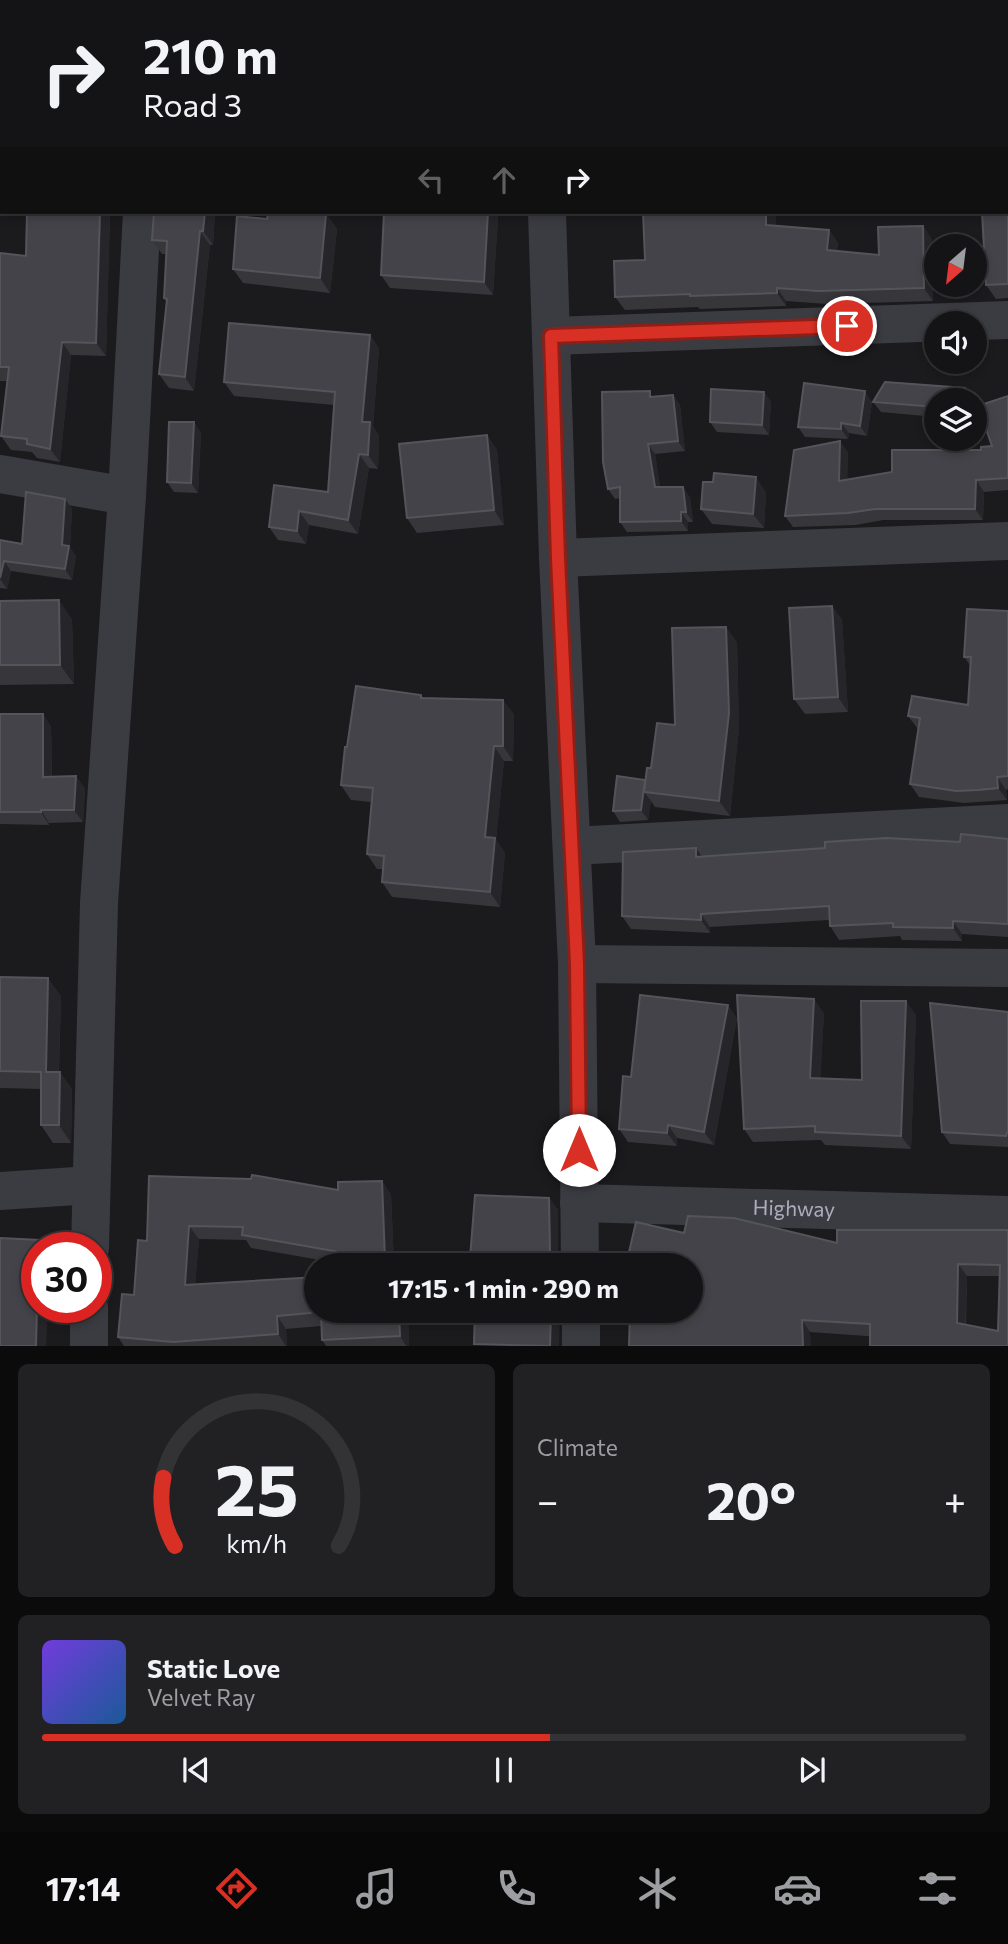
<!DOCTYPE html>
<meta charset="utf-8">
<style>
body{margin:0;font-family:Commissioner,sans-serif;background:#212123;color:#f1f3f6;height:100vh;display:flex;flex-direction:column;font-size:26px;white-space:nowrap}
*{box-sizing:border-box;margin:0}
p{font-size:23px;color:#9d9ea1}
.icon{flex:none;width:38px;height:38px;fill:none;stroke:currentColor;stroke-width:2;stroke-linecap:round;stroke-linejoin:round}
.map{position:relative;height:1346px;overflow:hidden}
.details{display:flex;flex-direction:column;gap:18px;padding:18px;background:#0b0b0c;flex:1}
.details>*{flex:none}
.top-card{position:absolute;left:0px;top:0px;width:1008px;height:214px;box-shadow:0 4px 10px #0003,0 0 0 2px #333335;background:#141416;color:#f1f3f6;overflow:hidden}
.needle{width:46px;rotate:208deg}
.tools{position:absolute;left:924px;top:234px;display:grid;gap:14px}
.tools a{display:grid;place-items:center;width:63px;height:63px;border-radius:50%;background:#141416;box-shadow:0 4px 10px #0003,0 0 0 2px #333335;font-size:35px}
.speed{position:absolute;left:21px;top:1232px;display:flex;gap:14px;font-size:35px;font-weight:700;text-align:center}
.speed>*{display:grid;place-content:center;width:91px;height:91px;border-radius:50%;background:#141416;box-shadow:0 4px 10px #0003,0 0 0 2px #333335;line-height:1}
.speed .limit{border:10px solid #d22;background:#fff;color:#111}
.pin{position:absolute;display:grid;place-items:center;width:60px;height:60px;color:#fff;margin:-30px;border:4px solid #fff;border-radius:50%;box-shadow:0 2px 7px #0007}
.me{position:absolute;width:77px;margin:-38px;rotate:0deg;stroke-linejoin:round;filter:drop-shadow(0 0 5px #0008)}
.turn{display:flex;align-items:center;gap:24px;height:147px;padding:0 28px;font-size:32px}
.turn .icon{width:91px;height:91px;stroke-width:2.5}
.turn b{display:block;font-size:49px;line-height:60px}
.lanes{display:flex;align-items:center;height:66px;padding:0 28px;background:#0003;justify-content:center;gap:35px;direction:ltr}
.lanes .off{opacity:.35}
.big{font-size:52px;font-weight:700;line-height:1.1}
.details .card{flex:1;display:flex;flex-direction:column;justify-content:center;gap:10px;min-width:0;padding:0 24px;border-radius:10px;background:#212123}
.details .dial{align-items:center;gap:0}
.dial svg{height:182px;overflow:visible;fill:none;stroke:#333335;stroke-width:7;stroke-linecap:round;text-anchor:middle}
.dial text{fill:#f1f3f6;stroke:none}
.song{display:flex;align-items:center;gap:21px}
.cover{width:84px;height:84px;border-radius:10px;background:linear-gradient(135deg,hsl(260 70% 55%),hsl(210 70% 35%))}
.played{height:7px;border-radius:4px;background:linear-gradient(90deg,#d93025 55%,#333335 55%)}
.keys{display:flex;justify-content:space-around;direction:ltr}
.heat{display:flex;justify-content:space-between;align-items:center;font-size:38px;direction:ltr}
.details .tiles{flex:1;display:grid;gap:18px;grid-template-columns:1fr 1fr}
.card:last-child{grid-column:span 2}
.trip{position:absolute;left:304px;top:1253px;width:399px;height:70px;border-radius:35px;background:#141416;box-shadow:0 4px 10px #0003,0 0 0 2px #333335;font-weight:700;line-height:70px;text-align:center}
.tab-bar{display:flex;height:112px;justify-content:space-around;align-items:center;background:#080809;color:#9d9ea1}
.tab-bar .icon{width:49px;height:49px}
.tab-bar .current{color:#d93025}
.tab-bar b{font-size:32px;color:#f1f3f6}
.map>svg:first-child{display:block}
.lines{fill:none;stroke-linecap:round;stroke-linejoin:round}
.minor{stroke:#3b3b42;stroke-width:38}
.wall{fill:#37363b;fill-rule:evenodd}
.shaded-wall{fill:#262529}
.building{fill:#434349;stroke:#54545b;stroke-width:2;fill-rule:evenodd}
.route-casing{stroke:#8d1f18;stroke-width:18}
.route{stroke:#d93025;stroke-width:12}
.labels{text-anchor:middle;stroke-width:7;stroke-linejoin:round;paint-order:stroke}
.street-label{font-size:21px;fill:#acaebd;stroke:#161518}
</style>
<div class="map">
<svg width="1008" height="1346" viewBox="0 0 1008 1346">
<rect width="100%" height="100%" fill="#1b1a1d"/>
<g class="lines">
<g class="minor">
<path d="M149 2V0"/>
<path d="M678 2V0"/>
<path d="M943 2 944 0"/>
<path d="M0 44H2"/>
<path d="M1006 84H1008"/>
<path d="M547 212 558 558 577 964 580 1265"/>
<path d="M551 336 1008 320"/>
<path d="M0 474 127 496"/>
<path d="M558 558 1008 541"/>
<path d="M572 846 1008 823"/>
<path d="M577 964 1008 968"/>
<path d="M0 1191 91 1185"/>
<path id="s1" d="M579 1203 1008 1215"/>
<path d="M90 1248 99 903 127 496 142 212"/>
<path d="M581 1311V1346"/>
<path d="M89 1346V1307"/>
</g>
</g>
<g class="wall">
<path d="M40 0H110V2H41Z"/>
<rect x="0" y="57" width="2" height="103"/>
<path d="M1008 180V298L996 299 986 285Z"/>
<path d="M27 212H110L106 356 71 355 60 462 37 458 32 452 11 450 1 436 7 381H0V253L26 256Z"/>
<path d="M154 212H215L213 245H210L194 391 169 388 159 374 167 303 164 298 167 254H162L152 240Z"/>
<path d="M384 212H495L498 217 493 295 390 288 381 275Z"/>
<path d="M637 212H776L775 226 829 230 838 243 837 251 879 255 923 226 932 240 933 301 827 304 786 301V306L700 309 698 307 625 310 615 297 645 260 643 213Z"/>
<path d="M326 214 337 229 330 293 243 283 233 269 267 219Z"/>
<path d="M370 335 379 349 373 426 379 436 378 469 369 468 358 534 309 525 306 544 278 540 269 527 328 492 334 405 234 396 224 382Z"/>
<path d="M764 392 771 402 769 435 717 432 710 422Z"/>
<path d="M673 395 680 405 685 451 655 454 660 487 690 497 693 522H688V531L627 532 620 522V498L615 499 608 489 654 397Z"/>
<path d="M1008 396V490L984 492 983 520H883L856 525 793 527 785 516 848 452 847 480 892 472 981 450 992 446Z"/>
<path d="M972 398 971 401H936V417L881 412 873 402Z"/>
<path d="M872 402 867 436 849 433 848 439 805 437 798 427Z"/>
<path d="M194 422 201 433 198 493 174 492 167 482Z"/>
<path d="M487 435 497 450 504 525 417 533 407 518Z"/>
<path d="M766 492 764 528 712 524 701 509Z"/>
<path d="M65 499 72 509 70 548 76 556 72 580 11 571 7 589 0 588V540L22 544Z"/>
<path d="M0 601 72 619 74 684 0 685Z"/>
<path d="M832 606 842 620 848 712 805 714 794 699Z"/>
<path d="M1008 611V789L1006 790 1007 800 964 803 919 797 910 784 918 729 908 716 968 705 970 665 964 657Z"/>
<path d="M737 642 739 728 730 816 655 807 651 801 648 820 620 822 613 811 645 780 675 725Z"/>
<path d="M421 695 424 698 514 714 513 761H504L496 840 505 853 500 907 392 897 382 882 383 869H377L367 854 371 802 351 800 341 785 347 747Z"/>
<path d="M0 714 51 726 52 777 76 776 85 789 83 822 49 823V825L0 824Z"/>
<path d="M1008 839V937L962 934V941L902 940 900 936 839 940 830 926 829 920 710 927V933L631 929 622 916 702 856 960 842Z"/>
<path d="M0 977 61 996 59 1072 72 1089 71 1143H53L41 1125V1089L0 1088Z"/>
<path d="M1008 1012V1147L950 1144 942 1132Z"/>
<path d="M824 1013 820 1078 862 1080 916 1015 911 1149 825 1145 821 1140 753 1142 744 1129Z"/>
<path d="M737 1018 714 1145 677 1138V1146L628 1142 619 1129 631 1077Z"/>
<path d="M149 1176 338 1190 382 1181 391 1195 394 1265H349L251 1248 246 1240 199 1239 195 1285 408 1311 409 1346H326L322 1340 321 1326 286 1329 287 1346H124L118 1337 134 1295 147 1241Z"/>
<path d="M549 1198 558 1210V1265H474L470 1258Z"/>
<path d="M1008 1230V1346L810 1332 684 1233 837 1243ZM967 1276H1000L998 1331 966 1325Z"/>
</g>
<g class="shaded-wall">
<path d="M262 0H275L274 2H262Z"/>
<rect x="758" y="0" width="12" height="2"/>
<path d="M100 212H110L106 356 96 343Z"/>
<path d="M205 212H215L213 245 203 231Z"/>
<path d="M488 212H495L498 217 493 295 484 282Z"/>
<path d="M766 212H776L775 238 766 225Z"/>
<path d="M326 214 337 229 330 293 320 278Z"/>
<path d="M923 226 932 240 933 301 924 288Z"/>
<path d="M829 230 838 243 836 263 827 250Z"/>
<path d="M200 231 210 245 194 391 185 377Z"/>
<path d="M777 288 786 301V306L777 293Z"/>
<path d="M370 335 379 349 373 426 379 436 378 469 368 455 362 422Z"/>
<path d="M62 342 71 355 60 462 50 449Z"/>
<path d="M965 388 972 398 971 401H964Z"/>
<path d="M865 391 872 402 867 436 860 426Z"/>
<path d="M764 392 771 402 769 435 762 425Z"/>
<path d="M673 395 680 405 685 451 678 441Z"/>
<path d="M194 422 201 433 198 493 191 483Z"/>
<path d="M841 423 849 433 848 439 841 429Z"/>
<path d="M487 435 497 450 504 525 494 510Z"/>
<path d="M840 441 848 452 847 493 839 481Z"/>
<path d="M648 444 655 454 662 497 655 487Z"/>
<path d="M359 454 369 468 358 534 348 520Z"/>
<path d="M756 477 766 492 764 528 753 514Z"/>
<path d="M976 480 984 492 983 520 975 509Z"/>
<path d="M683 487 690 497 693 522 686 512Z"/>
<path d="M65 499 72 509 70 548 76 556 72 580 65 569 62 545Z"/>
<path d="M299 511 309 525 306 544 297 531Z"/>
<path d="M681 512 688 522V531L681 521Z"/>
<path d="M4 561 11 571 7 589 0 579Z"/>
<path d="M59 600 72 619 74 684 60 665Z"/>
<path d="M832 606 842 620 848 712 838 697Z"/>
<path d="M726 627 737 642 739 728 730 816 719 801Z"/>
<path d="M503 700 514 714 513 761 503 746Z"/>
<path d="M43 714 51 726 52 790 43 777Z"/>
<path d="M494 746 504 761 496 840 505 853 500 907 490 892 485 837Z"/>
<path d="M76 776 85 789 83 822 74 810Z"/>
<path d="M997 777 1006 790 1007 800 998 788Z"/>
<path d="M645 780 644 792 651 801 648 820 641 810Z"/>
<path d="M41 810 49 823V825L41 812Z"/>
<path d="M696 848 705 861 696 857Z"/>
<path d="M701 914 710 927V933L701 920Z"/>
<path d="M953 921 962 934V941L953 928Z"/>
<path d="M48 978 61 996 58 1089 46 1072Z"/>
<path d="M814 999 824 1013 820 1092 810 1078Z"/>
<path d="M906 1001 916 1015 911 1149 901 1136Z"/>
<path d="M728 1005 737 1018 714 1145 704 1132Z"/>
<path d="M60 1072 72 1089 71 1143 59 1125Z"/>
<path d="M668 1125 677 1138V1146L667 1133Z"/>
<path d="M382 1181 391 1195 394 1265H388L385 1260Z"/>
<path d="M549 1198 558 1210V1265H552L550 1253Z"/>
<path d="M189 1226 199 1239 194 1299 185 1285Z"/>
<path d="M40 1240 45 1248H40Z"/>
<path d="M958 1264 967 1276 965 1335 957 1323Z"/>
<path d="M37 1307H48L46 1346H36Z"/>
<path d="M399 1311H408L409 1346H406L400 1336Z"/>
<path d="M551 1311H560L559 1346H550Z"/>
<path d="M277 1316 286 1329 287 1346H286L278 1334Z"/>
<path d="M802 1320 810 1332 811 1346H803Z"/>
</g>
<g class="building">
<path d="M58 0H101V2H67Z"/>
<rect x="199" y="0" width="63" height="2"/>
<rect x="318" y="0" width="170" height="2"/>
<path d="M715 0H758V2H725Z"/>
<path d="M804 0H915L917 2H804Z"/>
<rect x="0" y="57" width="2" height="89"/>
<path d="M1006 180H1008V284L986 285 982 212H1006Z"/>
<path d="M27 212H100L96 343 62 342 50 449 27 444V439L1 436 9 367H0V253L26 256Z"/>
<path d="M154 212H205L203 231H200L185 377 159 374 167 299 164 298 167 241 152 240Z"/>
<path d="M268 212H307L326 214 320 278 233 269 237 216 267 219Z"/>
<path d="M384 212H488L484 282 381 275Z"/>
<path d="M643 212H766V225L829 230 827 250 879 255 878 227 923 226 924 288 818 291 777 288V293L690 296V294L615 297 614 261 645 260Z"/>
<path d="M229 323 370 335 362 422H370L368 455 359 454 348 520 299 511 297 531 269 527 274 485 328 492 335 392 224 382Z"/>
<path d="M885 382 965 388 964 401H936V407L873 402Z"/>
<path d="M804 383 865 391 860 426 841 423V429L798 427Z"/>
<path d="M711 389 764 392 762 425 710 422Z"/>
<path d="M650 391V397L673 395 678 441 648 444 655 487H683L686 512H681V521L620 522V487L608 489 603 462 602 392Z"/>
<path d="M1008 396V478L976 480 975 509H875L848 513 785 516 794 450 840 441 839 481 892 472V450H981V447L992 446 978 406Z"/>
<path d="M169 422H194L191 483 167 482Z"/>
<path d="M487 435 494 510 407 518 399 444Z"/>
<path d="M714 473 756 477 753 514 701 509 703 482H713Z"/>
<path d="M26 492 65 499 62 545 69 546 65 569 4 561 0 578V540L22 544Z"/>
<path d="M59 600 60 665H0V601Z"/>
<path d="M832 606 838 697 794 699 789 608Z"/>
<path d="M967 609 1008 611V776L997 777 998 788 978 790 956 791 910 784 920 718 908 716 912 696 968 705 971 657H964Z"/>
<path d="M726 627 729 713 719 801 644 792 647 768H651L657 723 675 725 672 628Z"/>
<path d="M356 686 421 695V698L503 700V746H494L485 837 495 838 490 892 382 882 384 856 367 854 373 788 341 785 345 747H347Z"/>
<path d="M0 714H43V777L76 776 74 810H41V812H0Z"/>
<path d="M617 776 645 780 641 810 613 811Z"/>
<path d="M961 834 1008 839V924L953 921V928L893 927V923L830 926 829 906 701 914V920L622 916 623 852 696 848V857L825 848V842L886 838 960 842Z"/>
<path d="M0 977 48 978 46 1072H60L59 1125H41V1072L0 1071Z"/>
<path d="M640 995 728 1005 704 1132 668 1125 667 1133 619 1129 623 1076 631 1077Z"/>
<path d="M737 995 814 999 810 1078 862 1080 861 1001H906L901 1136 815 1132V1126L744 1129Z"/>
<path d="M930 1003 1008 1012V1130L1006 1136 942 1132Z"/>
<path d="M252 1175 338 1190V1182L382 1181 385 1260 242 1235 243 1227 189 1226 185 1285 317 1277V1311H399L400 1336 322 1340 321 1312 277 1316 278 1334 173 1342 118 1337 122 1294 134 1295 138 1240 147 1241 149 1176 251 1179Z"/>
<path d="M475 1195 549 1198 550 1253 552 1265H476V1259L470 1258Z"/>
<path d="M688 1216 734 1218 837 1243V1230H1008V1346H870V1324L802 1320 803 1346H629L630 1311H691V1265H626L636 1222 684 1233ZM958 1264 1000 1265 998 1331 957 1323Z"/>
<path d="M0 1238 40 1240V1248H37V1307L36 1346H0Z"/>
<path d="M475 1311H551L550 1346 474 1344Z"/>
</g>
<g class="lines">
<defs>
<path id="route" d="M579 1150 577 964 558 558 551 336 847 326"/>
</defs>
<use href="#route" class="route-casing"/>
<use href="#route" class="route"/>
</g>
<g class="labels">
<g class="street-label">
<text dy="7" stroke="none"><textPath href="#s1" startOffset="215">Highway</textPath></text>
</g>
</g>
</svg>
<div class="tools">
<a><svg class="needle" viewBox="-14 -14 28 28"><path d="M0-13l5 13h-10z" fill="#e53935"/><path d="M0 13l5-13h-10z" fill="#9d9ea1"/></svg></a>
<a><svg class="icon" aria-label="sound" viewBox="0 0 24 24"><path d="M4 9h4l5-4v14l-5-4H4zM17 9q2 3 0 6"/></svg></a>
<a><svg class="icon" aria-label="layers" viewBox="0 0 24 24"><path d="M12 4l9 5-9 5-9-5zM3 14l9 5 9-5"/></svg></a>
</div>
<div class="speed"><div class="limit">30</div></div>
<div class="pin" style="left:847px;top:326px;background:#d93025"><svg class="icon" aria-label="arrive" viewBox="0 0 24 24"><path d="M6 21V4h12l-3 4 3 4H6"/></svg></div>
<svg class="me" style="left:579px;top:1150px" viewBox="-20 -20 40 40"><circle r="19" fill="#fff"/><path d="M0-13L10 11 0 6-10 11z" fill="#d93025"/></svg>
<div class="trip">17:15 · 1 min · 290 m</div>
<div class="top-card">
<div class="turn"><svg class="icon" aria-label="right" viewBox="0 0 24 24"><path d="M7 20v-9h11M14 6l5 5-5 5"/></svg><div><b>210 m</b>Road 3</div></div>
<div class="lanes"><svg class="icon off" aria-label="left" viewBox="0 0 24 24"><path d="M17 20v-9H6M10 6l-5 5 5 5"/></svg><svg class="icon off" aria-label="ahead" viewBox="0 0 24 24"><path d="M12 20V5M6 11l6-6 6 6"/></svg><svg class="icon" aria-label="right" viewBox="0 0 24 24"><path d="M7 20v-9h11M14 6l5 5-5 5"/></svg></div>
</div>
</div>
<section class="details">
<div class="tiles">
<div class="card dial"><svg viewBox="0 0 100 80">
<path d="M14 69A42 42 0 1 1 86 69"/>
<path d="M14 69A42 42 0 0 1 9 39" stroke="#d93025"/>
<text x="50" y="56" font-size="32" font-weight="700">25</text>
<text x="50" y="72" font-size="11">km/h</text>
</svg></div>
<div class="card"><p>Climate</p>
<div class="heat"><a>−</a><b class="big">20°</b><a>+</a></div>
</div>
<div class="card">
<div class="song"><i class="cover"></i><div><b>Static Love</b><p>Velvet Ray</p></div></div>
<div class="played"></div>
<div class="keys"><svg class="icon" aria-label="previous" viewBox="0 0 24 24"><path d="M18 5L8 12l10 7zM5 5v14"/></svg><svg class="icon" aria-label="pause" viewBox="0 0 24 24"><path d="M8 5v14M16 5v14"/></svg><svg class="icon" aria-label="next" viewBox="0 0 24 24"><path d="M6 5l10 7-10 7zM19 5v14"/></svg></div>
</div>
</div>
</section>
<nav class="tab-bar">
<b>17:14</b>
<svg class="icon current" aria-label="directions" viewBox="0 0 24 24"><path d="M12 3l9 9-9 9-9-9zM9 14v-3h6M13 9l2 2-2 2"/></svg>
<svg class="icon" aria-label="music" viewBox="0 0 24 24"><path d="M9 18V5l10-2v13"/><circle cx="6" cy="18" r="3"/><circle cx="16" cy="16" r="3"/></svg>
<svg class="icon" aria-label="phone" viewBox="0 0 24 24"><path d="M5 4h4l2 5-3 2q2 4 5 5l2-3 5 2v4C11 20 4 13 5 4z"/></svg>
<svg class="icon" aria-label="climate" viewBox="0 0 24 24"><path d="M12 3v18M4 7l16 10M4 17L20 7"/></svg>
<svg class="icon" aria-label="car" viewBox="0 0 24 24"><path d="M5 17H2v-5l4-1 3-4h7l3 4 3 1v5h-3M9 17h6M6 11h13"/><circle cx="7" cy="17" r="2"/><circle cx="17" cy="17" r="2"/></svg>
<svg class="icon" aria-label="filters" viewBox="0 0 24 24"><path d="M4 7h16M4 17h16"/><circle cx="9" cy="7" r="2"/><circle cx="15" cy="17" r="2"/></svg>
</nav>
